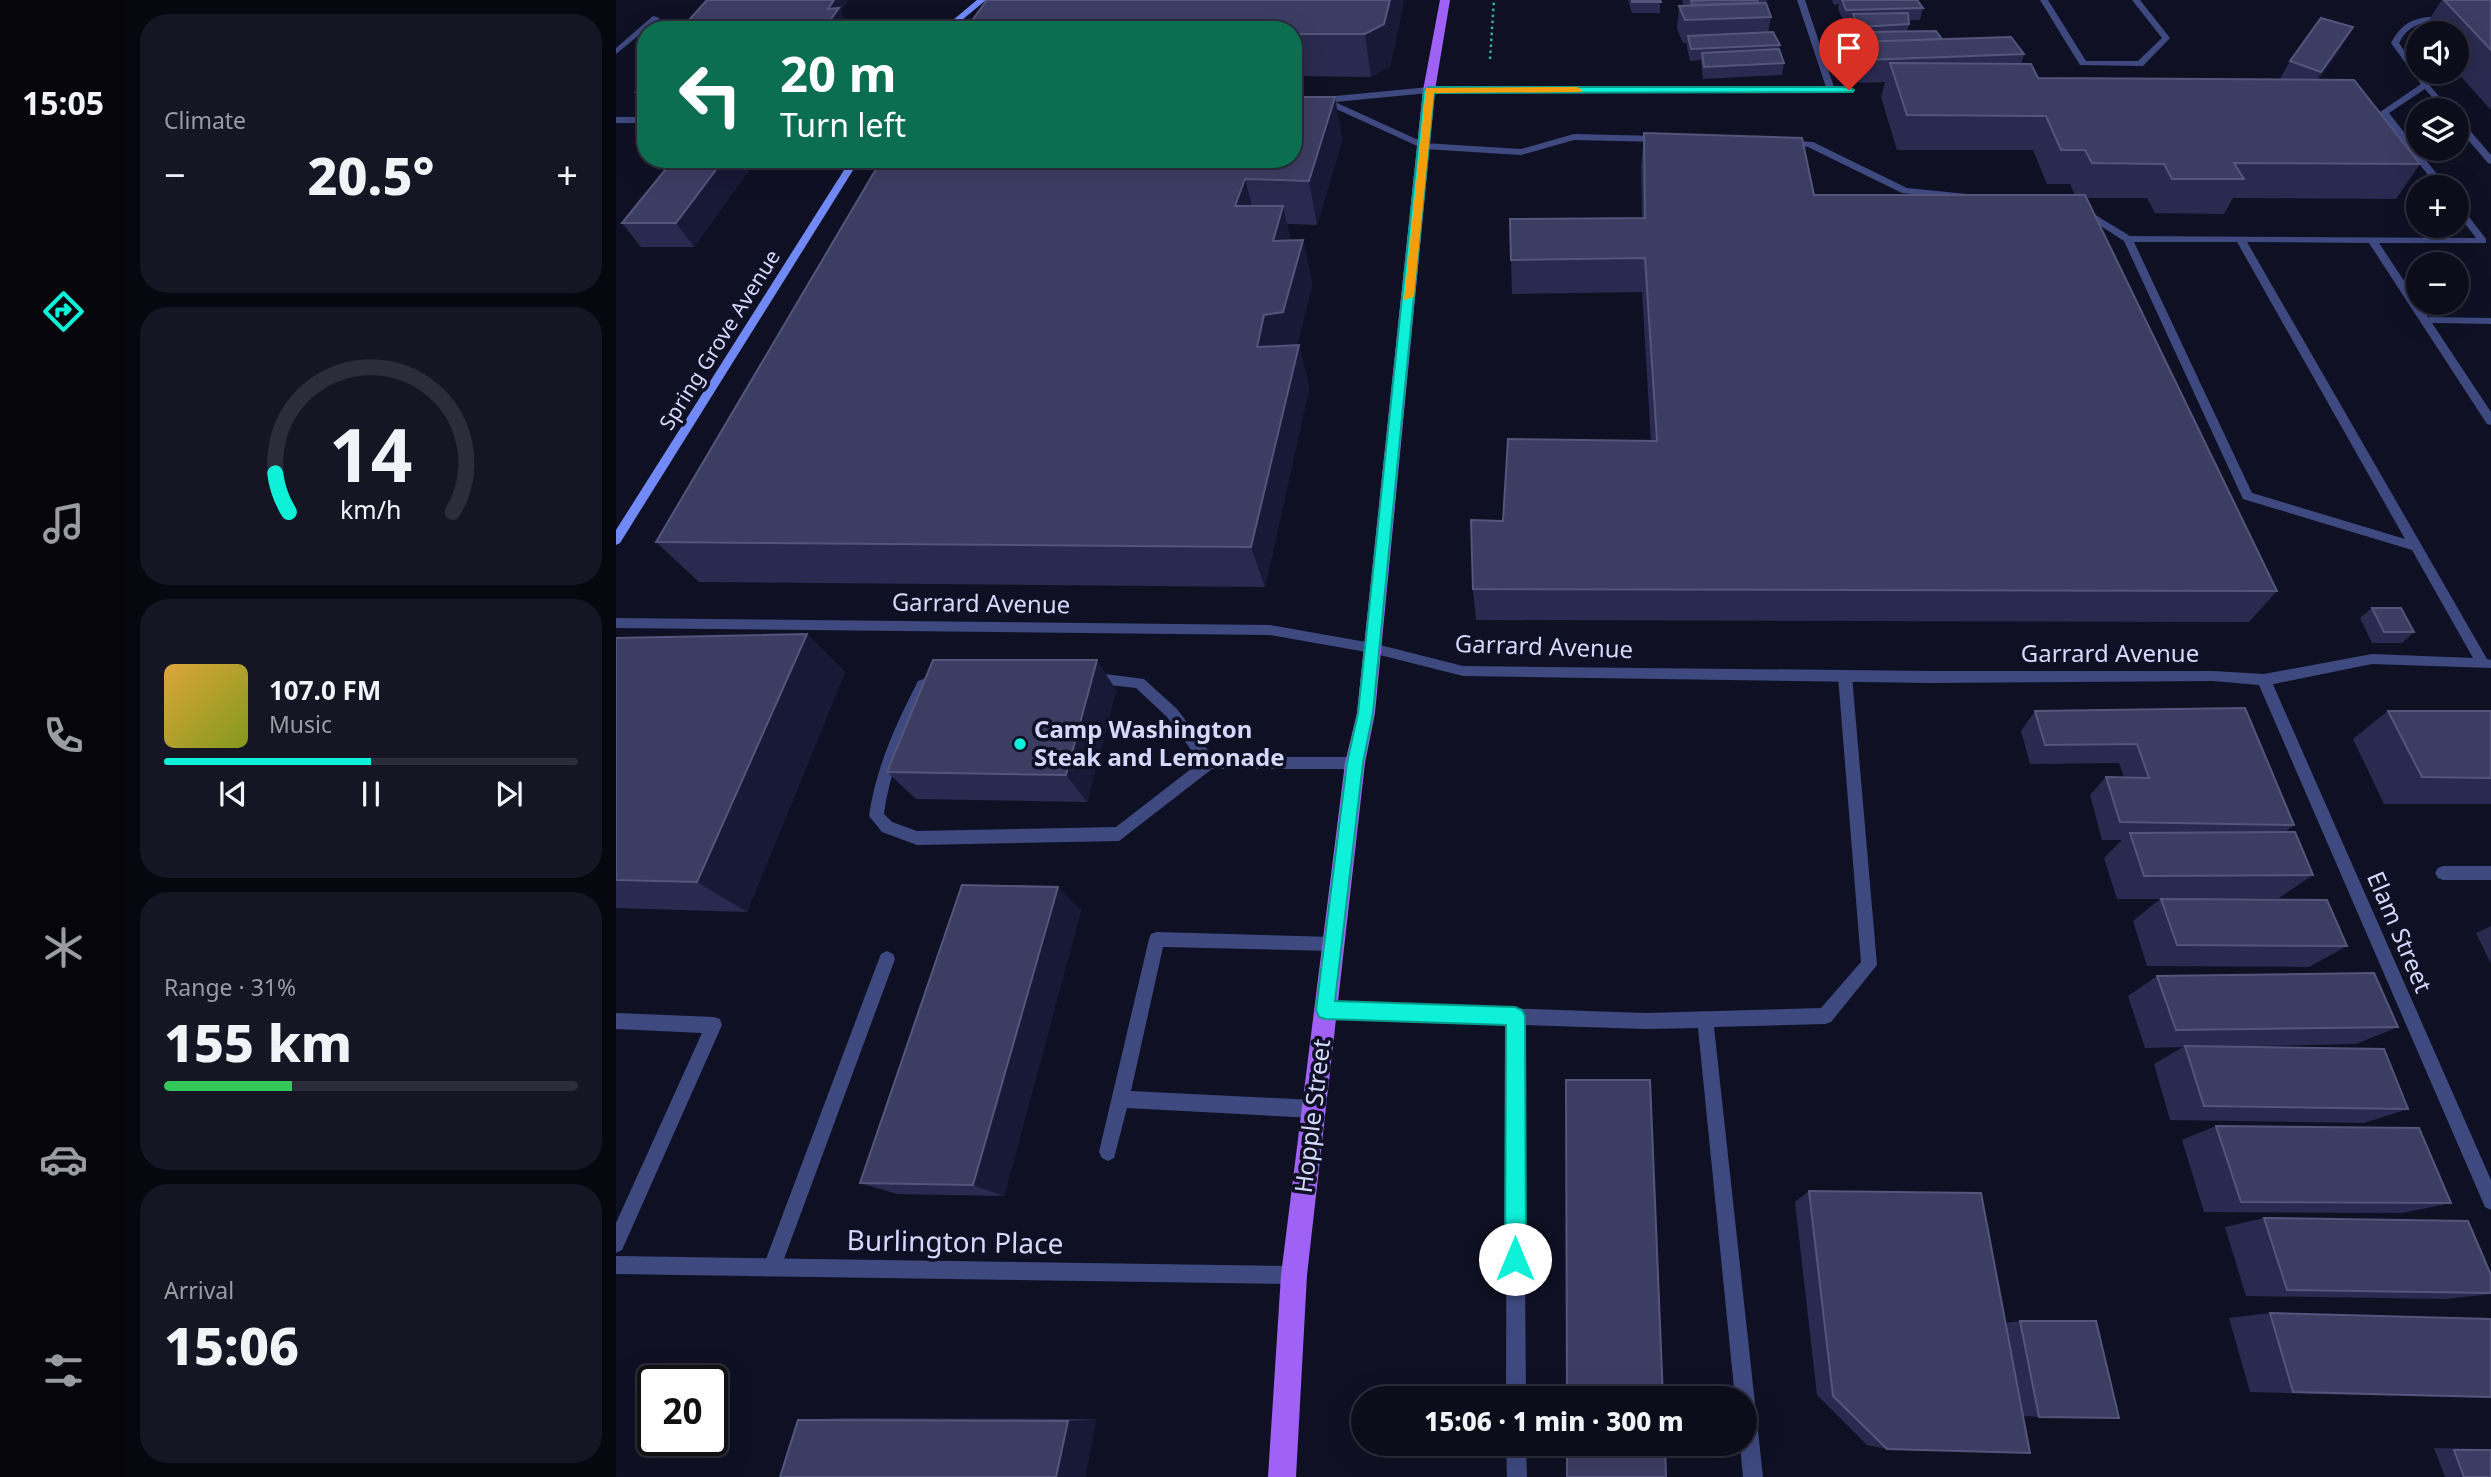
<!DOCTYPE html>
<meta charset="utf-8">
<style>
body{margin:0;font-family:"Noto Sans",sans-serif;background:#151524;color:#f1f3f6;height:100vh;display:flex;flex-direction:column;font-size:26px;white-space:nowrap}
*{box-sizing:border-box;margin:0}
p{font-size:23px;color:#9a9ba3}
.icon{flex:none;width:38px;height:38px;fill:none;stroke:currentColor;stroke-width:2;stroke-linecap:round;stroke-linejoin:round}
.map{position:relative;flex:1;overflow:hidden}
.panel{display:flex;flex-direction:column;gap:14px;padding:14px;background:#07070f;width:490px}
.panel>*{flex:none}
.top-card{position:absolute;left:21px;top:21px;width:665px;height:147px;border-radius:28px;box-shadow:0 7px 28px #0002,0 0 0 2px #2c2c3a;background:#0b6e4f;color:#fff;overflow:hidden}
.tools{position:absolute;left:1790px;top:21px;display:grid;gap:14px}
.tools a{display:grid;place-items:center;width:63px;height:63px;border-radius:50%;background:#0c0c1b;box-shadow:0 7px 28px #0002,0 0 0 2px #2c2c3a;font-size:35px}
.speed{position:absolute;left:21px;top:1365px;display:flex;gap:14px;font-size:35px;font-weight:700;text-align:center}
.speed>*{display:grid;place-content:center;width:91px;height:91px;border-radius:50%;background:#0c0c1b;box-shadow:0 7px 28px #0002,0 0 0 2px #2c2c3a;line-height:1}
.speed .limit{border:4px solid #111;border-radius:10px;background:#fff;color:#111}
.pin{position:absolute;display:grid;place-items:center;width:60px;height:60px;color:#fff;margin:-72px -30px;border-radius:50% 50% 50% 0;rotate:-45deg;box-shadow:0 0 7px #0007}
.pin .icon{rotate:45deg}
.me{position:absolute;width:77px;margin:-38px;rotate:0deg;stroke-linejoin:round;filter:drop-shadow(0 0 5px #0008)}
.turn{display:flex;align-items:center;gap:24px;height:147px;padding:0 28px;font-size:32px}
.turn .icon{width:91px;height:91px;stroke-width:2.5}
.turn b{display:block;font-size:49px;line-height:60px}
.big{font-size:52px;font-weight:800;line-height:1.1}
.panel .widget{flex:1;display:flex;flex-direction:column;justify-content:center;gap:10px;min-width:0;padding:0 24px;border-radius:28px;background:#151524}
.panel .dial{align-items:center;gap:0}
.dial svg{height:182px;overflow:visible;fill:none;stroke:#2c2c3a;stroke-width:7;stroke-linecap:round;text-anchor:middle}
.dial text{fill:#f1f3f6;stroke:none}
.song{display:flex;align-items:center;gap:21px}
.cover{width:84px;height:84px;border-radius:10px;background:linear-gradient(135deg,hsl(40 70% 55%),hsl(70 70% 35%))}
.played{height:7px;border-radius:4px;background:linear-gradient(90deg,#0ef0d8 50%,#2c2c3a 50%)}
.keys{display:flex;justify-content:space-around;direction:ltr}
.heat{display:flex;justify-content:space-between;align-items:center;font-size:38px;direction:ltr}
.charge{height:10px;border-radius:5px;background:linear-gradient(90deg,#34c759 31%,#2c2c3a 0)}
.trip{position:absolute;left:735px;top:1386px;width:406px;height:70px;border-radius:35px;background:#0c0c1b;box-shadow:0 7px 28px #0002,0 0 0 2px #2c2c3a;font-weight:800;line-height:70px;text-align:center}
main{display:flex;flex:1;min-height:0}
.tabs{display:flex;flex-direction:column;width:126px;justify-content:space-around;align-items:center;background:#05050b;color:#9a9ba3}
.tabs .icon{width:49px;height:49px}
.tabs .on{color:#0ef0d8}
.tabs b{font-size:32px;color:#f1f3f6}
.map>svg:first-child{display:block}
.lines{fill:none;stroke-linecap:round;stroke-linejoin:round}
.path{stroke:#36af8f;stroke-width:2.5;stroke-dasharray:2.5 3.5;stroke-linecap:butt}
.service{fill:#3e4980;fill-rule:evenodd}
.minor{fill:#3e4980;fill-rule:evenodd}
.secondary{fill:#718af7;fill-rule:evenodd}
.primary{fill:#a062f6;fill-rule:evenodd}
.wall{fill:#2a2a50}
.shaded-wall{fill:#181837}
.building{fill:#3c3d63;stroke:#54557b;stroke-width:2}
.route{fill:#0ef0d8;stroke:#099c8c;stroke-width:2}
.slow{fill:#f59e0b}
.poi-dot{fill:#0ef0d8;stroke:#101024;stroke-width:2.5}
.labels{text-anchor:middle;stroke-width:7;stroke-linejoin:round;paint-order:stroke}
.far-street-label{font-size:21px;fill:#d5d8fd;stroke:#101024}
.street-label{font-size:24px;fill:#d5d8fd;stroke:#101024}
.poi-label{font-size:24px;font-weight:bold;fill:#d5d8fd;stroke:#101024;text-anchor:start}
.near-street-label{font-size:28px;fill:#d5d8fd;stroke:#101024}
</style>
<main>
<nav class="tabs">
<b>15:05</b>
<svg class="icon on" aria-label="directions" viewBox="0 0 24 24"><path d="M12 3l9 9-9 9-9-9zM9 14v-3h6M13 9l2 2-2 2"/></svg>
<svg class="icon" aria-label="music" viewBox="0 0 24 24"><path d="M9 18V5l10-2v13"/><circle cx="6" cy="18" r="3"/><circle cx="16" cy="16" r="3"/></svg>
<svg class="icon" aria-label="phone" viewBox="0 0 24 24"><path d="M5 4h4l2 5-3 2q2 4 5 5l2-3 5 2v4C11 20 4 13 5 4z"/></svg>
<svg class="icon" aria-label="climate" viewBox="0 0 24 24"><path d="M12 3v18M4 7l16 10M4 17L20 7"/></svg>
<svg class="icon" aria-label="car" viewBox="0 0 24 24"><path d="M5 17H2v-5l4-1 3-4h7l3 4 3 1v5h-3M9 17h6M6 11h13"/><circle cx="7" cy="17" r="2"/><circle cx="17" cy="17" r="2"/></svg>
<svg class="icon" aria-label="filters" viewBox="0 0 24 24"><path d="M4 7h16M4 17h16"/><circle cx="9" cy="7" r="2"/><circle cx="15" cy="17" r="2"/></svg>
</nav>
<section class="panel">
<div class="widget"><p>Climate</p>
<div class="heat"><a>−</a><b class="big">20.5°</b><a>+</a></div>
</div>
<div class="widget dial"><svg viewBox="0 0 100 80">
<path d="M14 69A42 42 0 1 1 86 69"/>
<path d="M14 69A42 42 0 0 1 8 52" stroke="#0ef0d8"/>
<text x="50" y="56" font-size="32" font-weight="700">14</text>
<text x="50" y="72" font-size="11">km/h</text>
</svg></div>
<div class="widget">
<div class="song"><i class="cover"></i><div><b>107.0 FM</b><p>Music</p></div></div>
<div class="played"></div>
<div class="keys"><svg class="icon" aria-label="previous" viewBox="0 0 24 24"><path d="M18 5L8 12l10 7zM5 5v14"/></svg><svg class="icon" aria-label="pause" viewBox="0 0 24 24"><path d="M8 5v14M16 5v14"/></svg><svg class="icon" aria-label="next" viewBox="0 0 24 24"><path d="M6 5l10 7-10 7zM19 5v14"/></svg></div>
</div>
<div class="widget"><p>Range · 31%</p><b class="big">155 km</b><div class="charge"></div></div>
<div class="widget"><p>Arrival</p><b class="big">15:06</b></div>
</section>
<div class="map">
<svg width="1875" height="1477" viewBox="0 0 1875 1477">
<rect width="100%" height="100%" fill="#101024"/>
<g class="lines">
<path class="path" d="M874 59 878 0"/>
<g class="service">
<path d="M1424 0H1432L1470 61H1522L1546 38 1516 0H1524L1554 38 1527 66 1464 65Z"/>
<path d="M37 16 44 18 0 54V48Z"/>
<path d="M1831 16 1835 18 1834 20C1811 23 1795 20 1783 43L1802 72 1835 110H1827L1809 89 1773 113 1831 187H1821L1764 112 1805 84 1775 43C1789 17 1804 17 1831 16Z"/>
<rect x="0" y="117" width="30" height="6"/>
<path d="M1841 118 1844 119 1875 155V164L1872 163 1841 127Z"/>
<path d="M958 134 1044 136 1048 139 1044 142 958 140 905 155 808 149 803 146 808 143 905 149Z"/>
<path d="M1169 140 1197 142 1291 188 1351 194 1356 197 1351 200 1286 193 1192 147 1166 145 1165 143Z"/>
<path d="M1841 204 1844 205 1870 239V243H1763L1812 317 1875 318V324L1816 323 1875 412V425L1871 424 1753 243 1631 242 1871 659 1875 660V668L1756 664 1648 686 1643 684 1641 680 1643 676 1648 674 1756 654 1857 658 1796 550 1627 499 1508 241 1460 210 1468 208 1514 236 1860 238 1841 213ZM1518 242H1621L1789 539 1636 493Z"/>
<path d="M1229 671 1234 672 1236 676 1261 965 1215 1022 1209 1024 1098 1027 1147 1477H1127L1124 1444H1129V1398H1119L1082 1028 1029 1029 907 1025 910 1398H890L891 1024 709 1018 703 1016 701 1010 703 1004 709 1002 1029 1013 1205 1008 1245 962 1222 676 1224 672Z"/>
<path d="M323 673 328 675 330 679 328 683 312 689C291 729 274 769 268 814L276 822 301 831 500 827 584 762 551 717 520 688 476 683 474 679 476 675 481 673 528 679 561 709 597 757H739L744 759 746 763 744 767 739 769H596L503 841 301 845 266 832 253 816C260 767 280 724 302 681Z"/>
<path d="M1827 866H1875V880H1827L1822 878 1819 873 1822 868Z"/>
<path d="M541 932 717 937 723 939 725 944 723 949 717 951 547 947 515 1091 698 1100 704 1103 707 1109 704 1115 698 1118 511 1108 498 1158 492 1161 486 1158 483 1152 533 939 535 934Z"/>
<path d="M271 951 277 954 279 959 165 1267 163 1274 156 1276 149 1274 147 1267 263 959 265 954Z"/>
<path d="M0 1013 98 1017 104 1019 106 1025 6 1250 0 1253V1223L86 1033 0 1029Z"/>
<path d="M890 1444H910L911 1477H891Z"/>
</g>
<g class="minor">
<path d="M1181 0H1189L1218 87 1236 88V92L813 93 719 102 811 144V148L808 149 707 103H677V97H709L813 87H1210Z"/>
<path d="M0 618 654 625 756 643 847 666 1314 671H1597L1648 674 1653 676 1655 680 1875 1180V1210L1869 1207 1643 685 1597 681 1314 683 847 676 756 653 654 635 0 628Z"/>
<path d="M0 1256 678 1266 685 1268 687 1275 685 1282 678 1284 0 1274Z"/>
</g>
<g class="secondary">
<path d="M361 0H370L334 30H325Z"/>
<path d="M235 159H244L4 543 0 545V530Z"/>
</g>
<path class="primary" d="M824 0H834L819 90 759 713 749 763 691 1275 680 1477H652L665 1275 729 763 741 713 807 90Z"/>
</g>
<g class="wall">
<path d="M371 0H788L774 67 755 77 677 76V30Z"/>
<path d="M1012 0H1044V13H1016Z"/>
<path d="M1066 0H1151L1150 4 1155 17 1152 33 1164 45 1163 49 1168 63 1166 75 1087 79 1085 60 1074 61 1071 48V43H1067L1061 29 1063 6H1068Z"/>
<path d="M1216 0H1303V2L1307 8 1304 20H1293V24L1291 32 1326 39 1408 54 1405 64 1422 78 1664 79 1674 61 1723 51 1703 79 1804 164 1780 199 1617 198 1608 214 1539 213 1531 198H1470L1661 591 1633 622 860 620 857 589 887 521 1035 441 1026 292 896 294 895 260 1026 218 1025 167 1028 133 1198 195H1459L1454 184H1431L1417 150H1281L1265 97 1269 82 1244 83 1234 66 1239 42H1252L1253 38 1241 39 1235 26 1236 22H1228L1222 9 1223 4 1218 5Z"/>
<path d="M1826 0H1875V110L1841 72V33H1806L1805 32Z"/>
<path d="M30 82V104H29L20 92Z"/>
<path d="M677 89 679 97H719L726 140 701 225 671 224 675 241 687 240 696 284 681 345H683L693 388 649 587 83 582 40 542 266 159H677Z"/>
<path d="M58 159H141L78 247H25L6 223Z"/>
<path d="M1756 608 1798 632 1786 643H1756L1744 618Z"/>
<path d="M191 634 229 672 131 912 0 908V638Z"/>
<path d="M500 690 471 802 300 799 271 772Z"/>
<path d="M1629 708 1678 825 1669 832 1697 875 1663 898 1599 899 1731 946 1693 967 1531 966 1517 921 1544 899H1501L1488 858 1506 840H1486L1474 795 1490 777H1508L1503 763 1414 764 1405 731 1419 711Z"/>
<path d="M1772 711H1875V804H1768L1737 739Z"/>
<path d="M465 910 388 1196 281 1194 244 1183Z"/>
<path d="M1875 926V964L1860 933Z"/>
<path d="M1541 976 1782 1027 1740 1044 1601 1047 1792 1109 1748 1123 1554 1120 1538 1064 1567 1047 1529 1048 1512 996Z"/>
<path d="M1600 1126 1835 1203 1786 1213 1588 1212 1566 1140Z"/>
<path d="M1193 1191 1390 1323 1404 1321 1423 1417 1407 1416 1271 1449 1251 1445 1201 1395 1179 1202Z"/>
<path d="M1648 1218 1875 1275V1294L1830 1299 1630 1296 1609 1227Z"/>
<path d="M1654 1313 1875 1319V1398L1634 1392 1613 1318Z"/>
<path d="M227 1418 480 1419 469 1477 182 1420Z"/>
<path d="M1818 1448 1875 1449V1477H1829Z"/>
</g>
<g class="shaded-wall">
<path d="M218 0H233L225 11 229 20 222 30H207L212 9Z"/>
<path d="M774 0H788L774 67 755 77 749 34Z"/>
<path d="M1737 27 1723 51 1692 95 1705 72Z"/>
<path d="M719 97 726 140 701 225 693 181Z"/>
<path d="M108 159H141L78 247 60 223Z"/>
<path d="M629 179 640 222 619 206Z"/>
<path d="M667 206 677 249 657 241Z"/>
<path d="M687 240 696 284 678 356 641 347 648 315Z"/>
<path d="M683 345 693 388 649 587 635 547Z"/>
<path d="M191 634 229 672 131 912 81 882Z"/>
<path d="M481 660 500 690 471 802 450 775Z"/>
<path d="M442 887 465 910 388 1196 357 1185Z"/>
<path d="M480 1419 469 1477H440L452 1421Z"/>
</g>
<g class="building">
<path d="M91 0H218L212 9 223 8 207 30H64Z"/>
<path d="M371 0H774L768 24 749 34H677V30H349Z"/>
<path d="M1016 0H1044L1045 2H1016Z"/>
<path d="M1095 0H1141L1142 3 1076 5 1075 1Z"/>
<path d="M1226 0H1301L1307 8 1230 10Z"/>
<path d="M1828 0H1875V50Z"/>
<path d="M1150 3 1155 17 1069 20 1063 6Z"/>
<path d="M1292 13 1293 24 1243 27 1237 14Z"/>
<path d="M1705 18 1737 27 1705 72 1674 61Z"/>
<path d="M1320 31 1326 39 1259 42 1254 32Z"/>
<path d="M1157 32 1164 45 1075 49 1072 36Z"/>
<path d="M1395 37 1408 54 1249 60 1239 42Z"/>
<path d="M1163 49 1168 63 1088 67 1086 53Z"/>
<path d="M1274 63 1415 64 1422 78 1738 80 1804 164 1618 163 1628 179H1556L1548 164 1476 163 1469 150H1445L1430 116 1291 115Z"/>
<path d="M30 82V92H20Z"/>
<path d="M677 97H719L693 181 629 179 619 206H667L657 241 687 240 667 312 648 315 641 347 683 345 635 547 40 542 266 159H677Z"/>
<path d="M1028 133 1186 138 1198 195H1469L1661 591 857 589 855 520 887 521 892 439 1041 441 1029 258 895 260 894 219 1029 218Z"/>
<path d="M58 159H108L60 223H6Z"/>
<path d="M1756 608H1785L1798 632H1768Z"/>
<path d="M191 634 81 882 0 880V638Z"/>
<path d="M317 660H481L450 775 271 772Z"/>
<path d="M1629 708 1678 825 1504 822 1490 777 1533 778 1521 744 1429 745 1419 711Z"/>
<path d="M1772 711H1875V778L1806 777Z"/>
<path d="M1679 832 1697 875 1528 876 1514 833Z"/>
<path d="M346 885 442 887 357 1185 244 1183Z"/>
<path d="M1545 899 1711 900 1731 946 1561 945Z"/>
<path d="M1758 973 1782 1027 1560 1030 1541 976Z"/>
<path d="M1569 1046 1768 1049 1792 1109 1588 1106Z"/>
<path d="M950 1080H1034L1047 1398H951Z"/>
<path d="M1600 1126 1803 1128 1835 1203 1625 1202Z"/>
<path d="M1193 1191 1365 1193 1414 1453 1271 1449 1217 1396Z"/>
<path d="M1648 1218 1852 1221 1875 1275V1293L1671 1290Z"/>
<path d="M1654 1313 1875 1319V1397L1677 1392Z"/>
<path d="M1404 1321H1480L1503 1418 1423 1417Z"/>
<path d="M182 1420 452 1421 440 1477H164Z"/>
<path d="M951 1444H1049L1050 1477H951Z"/>
<path d="M1838 1450H1875V1477H1848Z"/>
</g>
<path class="route" d="M1233 87 1238 90 1237 92 818 93 757 713 747 763 719 1001 899 1007 906 1010 909 1016 910 1259 907 1266 899 1269 892 1266 889 1259 890 1025 709 1019 703 1017 700 1010 731 763 742 713 808 90 813 87Z"/>
<path class="slow" d="M961 87 966 90 965 92 818 93 798 297 788 300 810 88Z"/>
<circle class="poi-dot" cx="404" cy="744" r="7"/>
<g class="labels">
<g class="far-street-label">
<text transform="translate(104 340) rotate(-58)" y="7">Spring Grove Avenue</text>
</g>
<g class="street-label">
<text transform="translate(365 604) rotate(1)" y="8">Garrard Avenue</text>
<text transform="translate(928 647) rotate(2)" y="8">Garrard Avenue</text>
<text x="1494" y="662">Garrard Avenue</text>
<text transform="translate(1783 932) rotate(67)" y="8">Elam Street</text>
<text transform="translate(697 1116) rotate(-83)" y="8">Hopple Street</text>
</g>
<g class="poi-label">
<text x="418" y="738">Camp Washington<tspan x="418" dy="28">Steak and Lemonade</tspan></text>
</g>
<g class="near-street-label">
<text transform="translate(339 1242) rotate(1)" y="10">Burlington Place</text>
</g>
</g>
</svg>
<div class="tools">
<a><svg class="icon" aria-label="sound" viewBox="0 0 24 24"><path d="M4 9h4l5-4v14l-5-4H4zM17 9q2 3 0 6"/></svg></a>
<a><svg class="icon" aria-label="layers" viewBox="0 0 24 24"><path d="M12 4l9 5-9 5-9-5zM3 14l9 5 9-5"/></svg></a>
<a>+</a>
<a>−</a>
</div>
<div class="speed"><div class="limit">20</div></div>
<div class="pin" style="left:1233px;top:90px;background:#d93025"><svg class="icon" aria-label="arrive" viewBox="0 0 24 24"><path d="M6 21V4h12l-3 4 3 4H6"/></svg></div>
<svg class="me" style="left:899px;top:1259px" viewBox="-20 -20 40 40"><circle r="19" fill="#fff"/><path d="M0-13L10 11 0 6-10 11z" fill="#0ef0d8"/></svg>
<div class="trip">15:06 · 1 min · 300 m</div>
<div class="top-card">
<div class="turn"><svg class="icon" aria-label="left" viewBox="0 0 24 24"><path d="M17 20v-9H6M10 6l-5 5 5 5"/></svg><div><b>20 m</b>Turn left</div></div>
</div>
</div>
</main>
